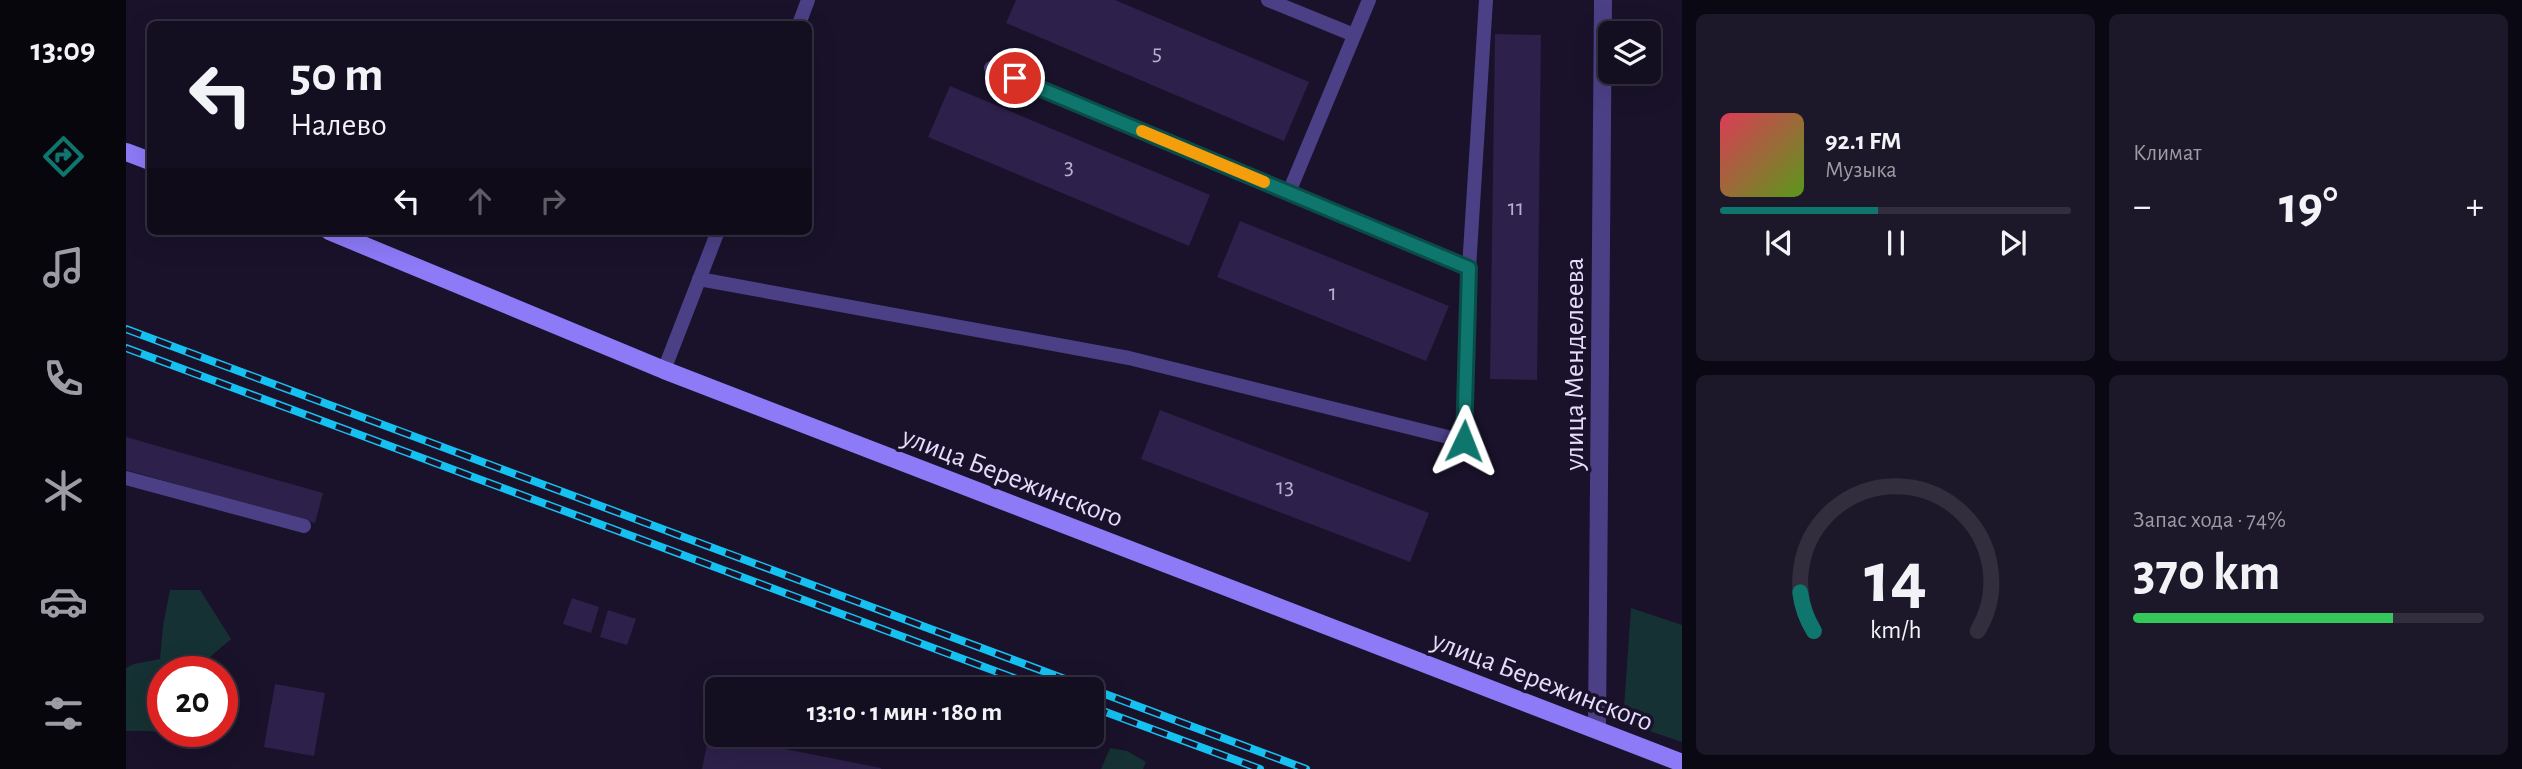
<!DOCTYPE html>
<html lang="ru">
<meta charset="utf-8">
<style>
body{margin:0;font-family:"Alegreya Sans",sans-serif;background:#1c1729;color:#f1f3f6;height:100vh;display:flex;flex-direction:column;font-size:26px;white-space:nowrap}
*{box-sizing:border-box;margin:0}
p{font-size:23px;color:#9d9ca5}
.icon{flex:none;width:38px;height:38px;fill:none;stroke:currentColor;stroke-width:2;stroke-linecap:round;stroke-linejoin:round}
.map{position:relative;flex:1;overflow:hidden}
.sheet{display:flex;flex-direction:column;gap:14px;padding:14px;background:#0a0812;width:840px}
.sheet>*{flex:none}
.top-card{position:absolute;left:21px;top:21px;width:665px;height:214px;border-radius:10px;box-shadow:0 7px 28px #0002,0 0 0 2px #322e3e;background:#130e20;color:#f1f3f6;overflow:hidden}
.controls{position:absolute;left:1472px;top:21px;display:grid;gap:14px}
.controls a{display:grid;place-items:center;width:63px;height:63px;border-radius:10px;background:#130e20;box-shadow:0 7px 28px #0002,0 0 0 2px #322e3e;font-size:35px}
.speed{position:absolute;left:21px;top:656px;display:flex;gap:14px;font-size:35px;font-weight:700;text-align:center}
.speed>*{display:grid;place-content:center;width:91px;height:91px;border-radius:50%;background:#130e20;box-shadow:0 7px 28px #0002,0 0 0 2px #322e3e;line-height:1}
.speed .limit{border:10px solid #d22;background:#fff;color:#111}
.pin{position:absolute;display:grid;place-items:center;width:60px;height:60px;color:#fff;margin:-30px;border:4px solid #fff;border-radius:50%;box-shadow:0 2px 7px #0007}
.me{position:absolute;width:77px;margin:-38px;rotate:2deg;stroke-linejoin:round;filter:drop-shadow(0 0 5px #0008)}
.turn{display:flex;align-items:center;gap:24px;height:147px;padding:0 28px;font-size:32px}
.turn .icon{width:91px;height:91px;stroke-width:2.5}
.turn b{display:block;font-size:49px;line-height:60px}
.lanes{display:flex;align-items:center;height:66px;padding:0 28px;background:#0003;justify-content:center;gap:35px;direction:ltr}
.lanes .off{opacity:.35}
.big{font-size:52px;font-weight:700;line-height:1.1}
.sheet .widget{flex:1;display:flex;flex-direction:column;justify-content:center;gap:10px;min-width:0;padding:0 24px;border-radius:10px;background:#1c1729}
.sheet .dial{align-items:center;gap:0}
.dial svg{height:182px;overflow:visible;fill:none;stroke:#322e3e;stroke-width:7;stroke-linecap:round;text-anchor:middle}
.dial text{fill:#f1f3f6;stroke:none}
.song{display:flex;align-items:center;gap:21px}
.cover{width:84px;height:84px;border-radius:10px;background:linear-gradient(135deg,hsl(350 70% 55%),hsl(90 70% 35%))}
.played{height:7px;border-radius:4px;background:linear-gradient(90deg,#0f766e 45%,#322e3e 45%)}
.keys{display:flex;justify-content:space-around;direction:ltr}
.heat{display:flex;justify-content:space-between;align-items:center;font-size:38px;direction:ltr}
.charge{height:10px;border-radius:5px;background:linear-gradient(90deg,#34c759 74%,#322e3e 0)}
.sheet .tiles{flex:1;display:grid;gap:14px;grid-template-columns:repeat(2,1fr)}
.trip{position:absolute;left:579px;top:677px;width:399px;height:70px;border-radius:10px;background:#130e20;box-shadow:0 7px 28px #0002,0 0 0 2px #322e3e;font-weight:700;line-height:70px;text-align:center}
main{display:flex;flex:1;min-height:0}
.menu{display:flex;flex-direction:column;width:126px;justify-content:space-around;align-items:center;background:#08060d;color:#9d9ca5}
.menu .icon{width:49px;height:49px}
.menu .current{color:#0f766e}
.menu b{font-size:32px;color:#f1f3f6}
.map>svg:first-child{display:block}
.green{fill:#163133}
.building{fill:#2d204a}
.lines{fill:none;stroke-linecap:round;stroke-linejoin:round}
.service{stroke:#4b4086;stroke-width:14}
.minor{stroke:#4b4086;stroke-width:18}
.secondary{stroke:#8c7af7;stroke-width:18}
.rail-casing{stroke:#15c1f1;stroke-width:8}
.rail{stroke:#19122a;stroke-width:5;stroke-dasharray:16;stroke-linecap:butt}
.route-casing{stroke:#0a4d48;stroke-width:18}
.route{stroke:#0f766e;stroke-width:12}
.slow{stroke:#f59e0b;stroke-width:12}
.labels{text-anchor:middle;stroke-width:7;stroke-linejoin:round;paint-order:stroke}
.number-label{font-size:24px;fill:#b7aed0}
.street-label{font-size:28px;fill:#e5ddfd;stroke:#19122a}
</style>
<main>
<nav class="menu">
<b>13:09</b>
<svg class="icon current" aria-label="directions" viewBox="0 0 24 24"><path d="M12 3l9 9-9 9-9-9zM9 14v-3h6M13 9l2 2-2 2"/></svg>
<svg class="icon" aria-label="music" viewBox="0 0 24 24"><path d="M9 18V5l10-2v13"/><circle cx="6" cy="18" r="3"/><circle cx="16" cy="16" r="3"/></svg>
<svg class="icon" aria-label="phone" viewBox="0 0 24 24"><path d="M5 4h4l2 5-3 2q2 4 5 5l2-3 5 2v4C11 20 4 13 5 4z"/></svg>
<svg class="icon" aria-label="climate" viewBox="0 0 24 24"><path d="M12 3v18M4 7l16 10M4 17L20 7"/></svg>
<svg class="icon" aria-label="car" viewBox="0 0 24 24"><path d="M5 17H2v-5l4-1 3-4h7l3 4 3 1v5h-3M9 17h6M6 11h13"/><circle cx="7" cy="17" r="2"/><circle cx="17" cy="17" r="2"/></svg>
<svg class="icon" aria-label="filters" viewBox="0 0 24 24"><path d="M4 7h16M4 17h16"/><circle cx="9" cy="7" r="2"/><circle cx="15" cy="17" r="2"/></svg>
</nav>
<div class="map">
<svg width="1556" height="769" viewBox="0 0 1556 769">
<rect width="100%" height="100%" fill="#19122a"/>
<g class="green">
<path d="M44 590H74L105 639 84 657 62 672H37V732H61L56 736 24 731H0V668L8 664 34 659 37 626Z"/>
<path d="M1505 608 1556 625V742L1497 722Z"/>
<path d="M984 748 1001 751 1020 762 1017 769H975Z"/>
</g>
<g class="building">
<path d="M890 0H989L1183 82 1158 141 880 23Z"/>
<path d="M1369 34 1415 35 1411 380 1364 379Z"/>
<path d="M824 86 1084 195 1063 246 802 137Z"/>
<path d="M1114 221 1323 306 1300 361 1091 277Z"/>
<path d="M1034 410 1303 513 1284 562 1015 459Z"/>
<path d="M0 437 197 493 189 523 0 470Z"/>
<path d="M446 598 473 607 465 633 437 624Z"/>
<path d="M482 610 510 619 501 645 474 637Z"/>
<path d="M149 684 199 693 188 756 138 747Z"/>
<path d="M583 734 755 768V769H576Z"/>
</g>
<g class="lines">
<g class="service">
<path d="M1142 0 1228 35"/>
<path d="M673 24 682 0"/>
<path d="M865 68 1343 268"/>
<path d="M1163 192 1243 0"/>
<path d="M573 279 1003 358 1338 441 1343 268 1360 0"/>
<path d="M538 370 592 231"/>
<path d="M0 478 178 526"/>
</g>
<path class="minor" d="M1471 728 1477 0"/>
<g class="secondary">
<path d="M0 152 24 161"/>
<path d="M203 231 538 370 1556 763"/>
</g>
<defs>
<g id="rail">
<path d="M0 329 1180 769"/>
<path d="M0 348 920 690"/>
<path d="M966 707 1134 769"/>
</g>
</defs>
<use href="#rail" class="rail-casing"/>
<use href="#rail" class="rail"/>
</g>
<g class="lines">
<defs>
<path id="route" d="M889 78 1343 268 1338 441"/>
</defs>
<use href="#route" class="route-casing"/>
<use href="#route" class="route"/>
<path class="slow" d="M1016 131 1138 182"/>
</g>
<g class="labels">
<g class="number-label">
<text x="1031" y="60">5</text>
<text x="943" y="174">3</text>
<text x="1390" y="215">11</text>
<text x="1207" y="300">1</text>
<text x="1159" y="494">13</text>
</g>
<g class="street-label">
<text transform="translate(1447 364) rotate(-90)" y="10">улица Менделеева</text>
<text transform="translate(887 476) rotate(21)" y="10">улица Бережинского</text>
<text transform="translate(1417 680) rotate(21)" y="10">улица Бережинского</text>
</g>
</g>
</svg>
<div class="controls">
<a><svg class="icon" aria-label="layers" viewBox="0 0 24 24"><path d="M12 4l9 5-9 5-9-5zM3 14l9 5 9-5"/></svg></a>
</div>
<div class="speed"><div class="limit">20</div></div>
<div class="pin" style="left:889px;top:78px;background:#d93025"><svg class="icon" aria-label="arrive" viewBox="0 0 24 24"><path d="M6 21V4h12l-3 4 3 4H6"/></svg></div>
<svg class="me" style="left:1338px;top:441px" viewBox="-20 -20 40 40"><path d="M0-17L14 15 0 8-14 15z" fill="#0f766e" stroke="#fff" stroke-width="4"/></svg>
<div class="trip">13:10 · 1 мин · 180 m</div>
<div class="top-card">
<div class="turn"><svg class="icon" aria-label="left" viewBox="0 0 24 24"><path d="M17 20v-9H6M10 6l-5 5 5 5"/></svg><div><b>50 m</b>Налево</div></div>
<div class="lanes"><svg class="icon" aria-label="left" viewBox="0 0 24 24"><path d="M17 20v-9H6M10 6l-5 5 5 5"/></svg><svg class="icon off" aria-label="ahead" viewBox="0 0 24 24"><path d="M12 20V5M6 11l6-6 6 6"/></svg><svg class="icon off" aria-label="right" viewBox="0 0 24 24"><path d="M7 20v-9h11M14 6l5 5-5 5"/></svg></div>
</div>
</div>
<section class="sheet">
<div class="tiles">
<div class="widget">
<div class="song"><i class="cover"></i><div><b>92.1 FM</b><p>Музыка</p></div></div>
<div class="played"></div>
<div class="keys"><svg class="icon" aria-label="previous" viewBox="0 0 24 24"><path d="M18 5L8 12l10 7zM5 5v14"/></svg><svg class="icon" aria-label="pause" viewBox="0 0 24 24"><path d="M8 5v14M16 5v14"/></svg><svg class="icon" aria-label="next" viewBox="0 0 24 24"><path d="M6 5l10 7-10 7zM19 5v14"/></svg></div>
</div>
<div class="widget"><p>Климат</p>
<div class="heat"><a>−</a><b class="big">19°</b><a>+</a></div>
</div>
<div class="widget dial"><svg viewBox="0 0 100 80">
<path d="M14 69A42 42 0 1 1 86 69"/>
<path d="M14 69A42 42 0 0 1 8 52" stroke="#0f766e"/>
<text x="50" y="56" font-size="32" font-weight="700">14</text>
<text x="50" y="72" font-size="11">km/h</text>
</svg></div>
<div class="widget"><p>Запас хода · 74%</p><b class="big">370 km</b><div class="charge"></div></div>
</div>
</section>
</main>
